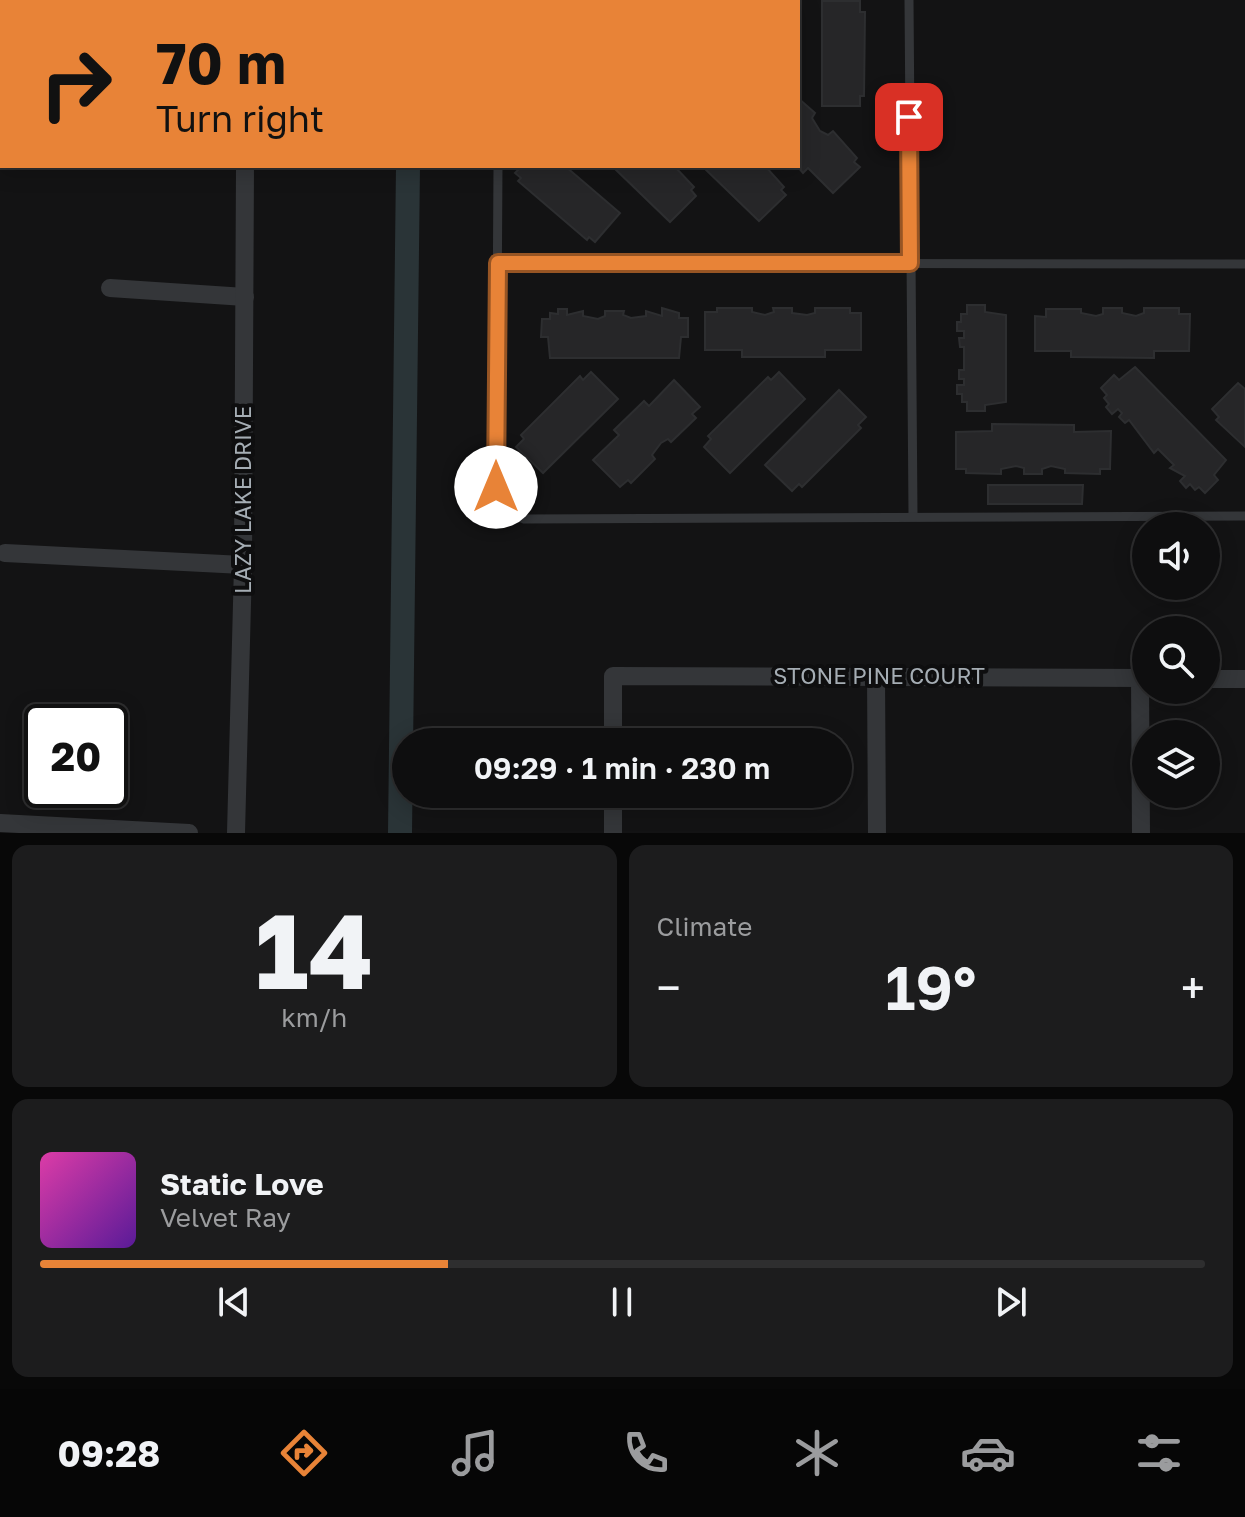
<!DOCTYPE html>
<meta charset="utf-8">
<style>
body{margin:0;font-family:"Golos Text",sans-serif;background:#1c1c1d;color:#f1f3f6;height:100vh;display:flex;flex-direction:column;font-size:30px;white-space:nowrap}
*{box-sizing:border-box;margin:0}
p{font-size:26px;color:#9b9c9e}
.icon{flex:none;width:44px;height:44px;fill:none;stroke:currentColor;stroke-width:2;stroke-linecap:round;stroke-linejoin:round}
.map{position:relative;height:833px;overflow:hidden}
.side{display:flex;flex-direction:column;gap:12px;padding:12px;background:#080808;flex:1}
.side>*{flex:none}
.banner{position:absolute;left:0px;top:0px;width:800px;height:168px;box-shadow:0 4px 20px #0003,0 0 0 2px #2e2e2f;background:#e88337;color:#111;overflow:hidden}
.controls{position:absolute;left:1132px;top:512px;display:grid;gap:16px}
.controls a{display:grid;place-items:center;width:88px;height:88px;border-radius:50%;background:#0e0e0f;box-shadow:0 4px 20px #0003,0 0 0 2px #2e2e2f;font-size:40px}
.speed{position:absolute;left:24px;top:704px;display:flex;gap:16px;font-size:40px;font-weight:700;text-align:center}
.speed>*{display:grid;place-content:center;width:104px;height:104px;border-radius:50%;background:#0e0e0f;box-shadow:0 4px 20px #0003,0 0 0 2px #2e2e2f;line-height:1}
.speed .limit{border:4px solid #111;border-radius:12px;background:#fff;color:#111}
.pin{position:absolute;display:grid;place-items:center;width:68px;height:68px;color:#fff;margin:-34px;border-radius:16px;box-shadow:0 4px 12px #0006}
.me{position:absolute;width:88px;margin:-44px;rotate:0deg;stroke-linejoin:round;filter:drop-shadow(0 0 6px #0008)}
.turn{display:flex;align-items:center;gap:28px;height:168px;padding:0 24px;font-size:36px}
.turn .icon{width:104px;height:104px;stroke-width:2.5}
.turn b{display:block;font-size:56px;line-height:68px}
.big{font-size:60px;font-weight:600;line-height:1.1}
.side .tile{flex:1;display:flex;flex-direction:column;justify-content:center;gap:12px;min-width:0;padding:0 28px;border-radius:16px;background:#1c1c1d}
.side .dial{align-items:center;gap:0}
.dial b{font-size:104px;line-height:1}
.song{display:flex;align-items:center;gap:24px}
.cover{width:96px;height:96px;border-radius:12px;background:linear-gradient(135deg,hsl(320 70% 55%),hsl(270 70% 35%))}
.played{height:8px;border-radius:4px;background:linear-gradient(90deg,#e88337 35%,#2e2e2f 35%)}
.keys{display:flex;justify-content:space-around;direction:ltr}
.heat{display:flex;justify-content:space-between;align-items:center;font-size:44px;direction:ltr}
.side .tiles{flex:1;display:grid;gap:12px;grid-template-columns:1fr 1fr}
.tile:last-child{grid-column:span 2}
.trip{position:absolute;left:392px;top:728px;width:460px;height:80px;border-radius:40px;background:#0e0e0f;box-shadow:0 4px 20px #0003,0 0 0 2px #2e2e2f;font-weight:600;line-height:80px;text-align:center}
.dock{display:flex;height:128px;justify-content:space-around;align-items:center;background:#060606;color:#9b9c9e}
.dock .icon{width:56px;height:56px}
.dock .current{color:#e88337}
.dock b{font-size:36px;color:#f1f3f6}
.map>svg:first-child{display:block}
.lines{fill:none;stroke-linecap:round;stroke-linejoin:round}
.canal{stroke:#2a3437;stroke-width:24}
.building{fill:#262628;stroke:#2d2e30;stroke-width:2}
.lane{stroke:#343639;stroke-width:9}
.street{stroke:#343639;stroke-width:18}
.route-casing{stroke:#975524;stroke-width:20}
.route{stroke:#e88337;stroke-width:14}
.labels{text-anchor:middle;stroke-width:8;stroke-linejoin:round;paint-order:stroke}
.street-label{font-size:22px;fill:#a5adb4;stroke:#0e0e0f}
</style>
<div class="map">
<svg width="1245" height="833" viewBox="0 0 1245 833">
<rect width="100%" height="100%" fill="#131314"/>
<g class="lines">
<g class="canal">
<path d="M410 2V0"/>
<path d="M400 833 408 166"/>
</g>
</g>
<g class="building">
<path d="M822 1H860V12H865L864 96H860V106H822Z"/>
<path d="M798 98 815 113 812 118 820 131 828 135 833 131 857 158 854 162 860 167 833 193 808 168 803 173 797 166Z"/>
<path d="M522 166H565L620 213 595 242 589 237 587 240 518 181 521 178 515 173Z"/>
<path d="M612 166 676 168 694 187 691 190 696 196 670 222Z"/>
<path d="M702 166 766 167 784 187 781 190 786 195 759 221Z"/>
<path d="M967 305H985V312L1006 315V402L985 405V411H967V402H962V394H957V385H964V379H959V370H964V347H960L959 338H964V331H957V322H961V314H967Z"/>
<path d="M662 308 679 313V318H688V337H681L679 358H550L548 337H541L542 319H550V313L558 314V309H567V315L583 311V316L598 319 605 316V311H624L623 315 631 318 646 316V311L662 316Z"/>
<path d="M717 308H752V312L765 315 774 312 773 308H792V313L807 315 815 313V308H850V313H861V350H825V357H742V350H705V312H717Z"/>
<path d="M1103 308H1122V313L1136 316 1144 313V308H1179V314H1190L1189 351H1154V358L1071 357V351H1035V316L1046 317V309H1081V313L1096 316 1103 314Z"/>
<path d="M1135 367 1226 460 1214 475 1218 480 1205 493 1199 487 1195 490 1190 484 1186 488 1180 481 1185 476 1170 468 1174 465 1158 449 1154 453 1129 420 1125 423 1119 417 1122 413 1118 409 1112 414 1106 407 1109 404 1104 398 1107 395 1101 388 1114 375 1119 380Z"/>
<path d="M591 372 618 399 543 473 516 447 524 439 521 435 580 376 583 380Z"/>
<path d="M779 372 805 399 730 473 704 447 711 439 708 436 768 377 771 380Z"/>
<path d="M674 380 700 407 692 414 696 418 671 442 668 439 661 443 652 455 655 459 631 483 628 480 620 487 593 460 619 435 614 430 644 401 649 406Z"/>
<path d="M1238 383 1245 389V447L1216 420 1219 417 1212 409Z"/>
<path d="M839 390 866 417 858 425 861 428 802 487 799 484 792 491 765 465Z"/>
<path d="M992 424 1074 425V432L1111 431 1110 469H1100V474L1065 473V469L1051 466 1042 469V474H1024V468L1016 466 1001 469V474L966 473V469H956V432L992 431Z"/>
<path d="M988 485H1083L1082 504H988Z"/>
</g>
<g class="lines">
<g class="lane">
<path d="M909 0 913 515"/>
<path d="M498 2V0"/>
<path d="M498 166 496 487C501 503 507 513 524 519L1245 516"/>
<path d="M498 263 1245 264"/>
</g>
<g class="street">
<path d="M246 2V0"/>
<path d="M110 288 245 297"/>
<path d="M5 553 243 565"/>
<path d="M876 676 877 833"/>
<path d="M1140 678 1141 833"/>
<path d="M1206 679H1245"/>
<path d="M613 742V676L1146 678"/>
<path d="M0 823 189 833"/>
<path d="M236 833 243 565 245 166"/>
<path d="M613 833V794"/>
</g>
</g>
<g class="lines">
<defs>
<path id="route" d="M496 487 498 263H910L909 117"/>
</defs>
<use href="#route" class="route-casing"/>
<use href="#route" class="route"/>
</g>
<g class="labels">
<g class="street-label">
<text transform="translate(243 500) rotate(-90)" y="8">LAZY LAKE DRIVE</text>
<text x="879" y="684">STONE PINE COURT</text>
</g>
</g>
</svg>
<div class="controls">
<a><svg class="icon" aria-label="sound" viewBox="0 0 24 24"><path d="M4 9h4l5-4v14l-5-4H4zM17 9q2 3 0 6"/></svg></a>
<a><svg class="icon" aria-label="search" viewBox="0 0 24 24"><circle cx="10" cy="10" r="6"/><path d="M15 15l6 6"/></svg></a>
<a><svg class="icon" aria-label="layers" viewBox="0 0 24 24"><path d="M12 4l9 5-9 5-9-5zM3 14l9 5 9-5"/></svg></a>
</div>
<div class="speed"><div class="limit">20</div></div>
<div class="pin" style="left:909px;top:117px;background:#d93025"><svg class="icon" aria-label="arrive" viewBox="0 0 24 24"><path d="M6 21V4h12l-3 4 3 4H6"/></svg></div>
<svg class="me" style="left:496px;top:487px" viewBox="-20 -20 40 40"><circle r="19" fill="#fff"/><path d="M0-13L10 11 0 6-10 11z" fill="#e88337"/></svg>
<div class="trip">09:29 · 1 min · 230 m</div>
<div class="banner">
<div class="turn"><svg class="icon" aria-label="right" viewBox="0 0 24 24"><path d="M7 20v-9h11M14 6l5 5-5 5"/></svg><div><b>70 m</b>Turn right</div></div>
</div>
</div>
<section class="side">
<div class="tiles">
<div class="tile dial"><b>14</b><p>km/h</p></div>
<div class="tile"><p>Climate</p>
<div class="heat"><a>−</a><b class="big">19°</b><a>+</a></div>
</div>
<div class="tile">
<div class="song"><i class="cover"></i><div><b>Static Love</b><p>Velvet Ray</p></div></div>
<div class="played"></div>
<div class="keys"><svg class="icon" aria-label="previous" viewBox="0 0 24 24"><path d="M18 5L8 12l10 7zM5 5v14"/></svg><svg class="icon" aria-label="pause" viewBox="0 0 24 24"><path d="M8 5v14M16 5v14"/></svg><svg class="icon" aria-label="next" viewBox="0 0 24 24"><path d="M6 5l10 7-10 7zM19 5v14"/></svg></div>
</div>
</div>
</section>
<nav class="dock">
<b>09:28</b>
<svg class="icon current" aria-label="directions" viewBox="0 0 24 24"><path d="M12 3l9 9-9 9-9-9zM9 14v-3h6M13 9l2 2-2 2"/></svg>
<svg class="icon" aria-label="music" viewBox="0 0 24 24"><path d="M9 18V5l10-2v13"/><circle cx="6" cy="18" r="3"/><circle cx="16" cy="16" r="3"/></svg>
<svg class="icon" aria-label="phone" viewBox="0 0 24 24"><path d="M5 4h4l2 5-3 2q2 4 5 5l2-3 5 2v4C11 20 4 13 5 4z"/></svg>
<svg class="icon" aria-label="climate" viewBox="0 0 24 24"><path d="M12 3v18M4 7l16 10M4 17L20 7"/></svg>
<svg class="icon" aria-label="car" viewBox="0 0 24 24"><path d="M5 17H2v-5l4-1 3-4h7l3 4 3 1v5h-3M9 17h6M6 11h13"/><circle cx="7" cy="17" r="2"/><circle cx="17" cy="17" r="2"/></svg>
<svg class="icon" aria-label="filters" viewBox="0 0 24 24"><path d="M4 7h16M4 17h16"/><circle cx="9" cy="7" r="2"/><circle cx="15" cy="17" r="2"/></svg>
</nav>
